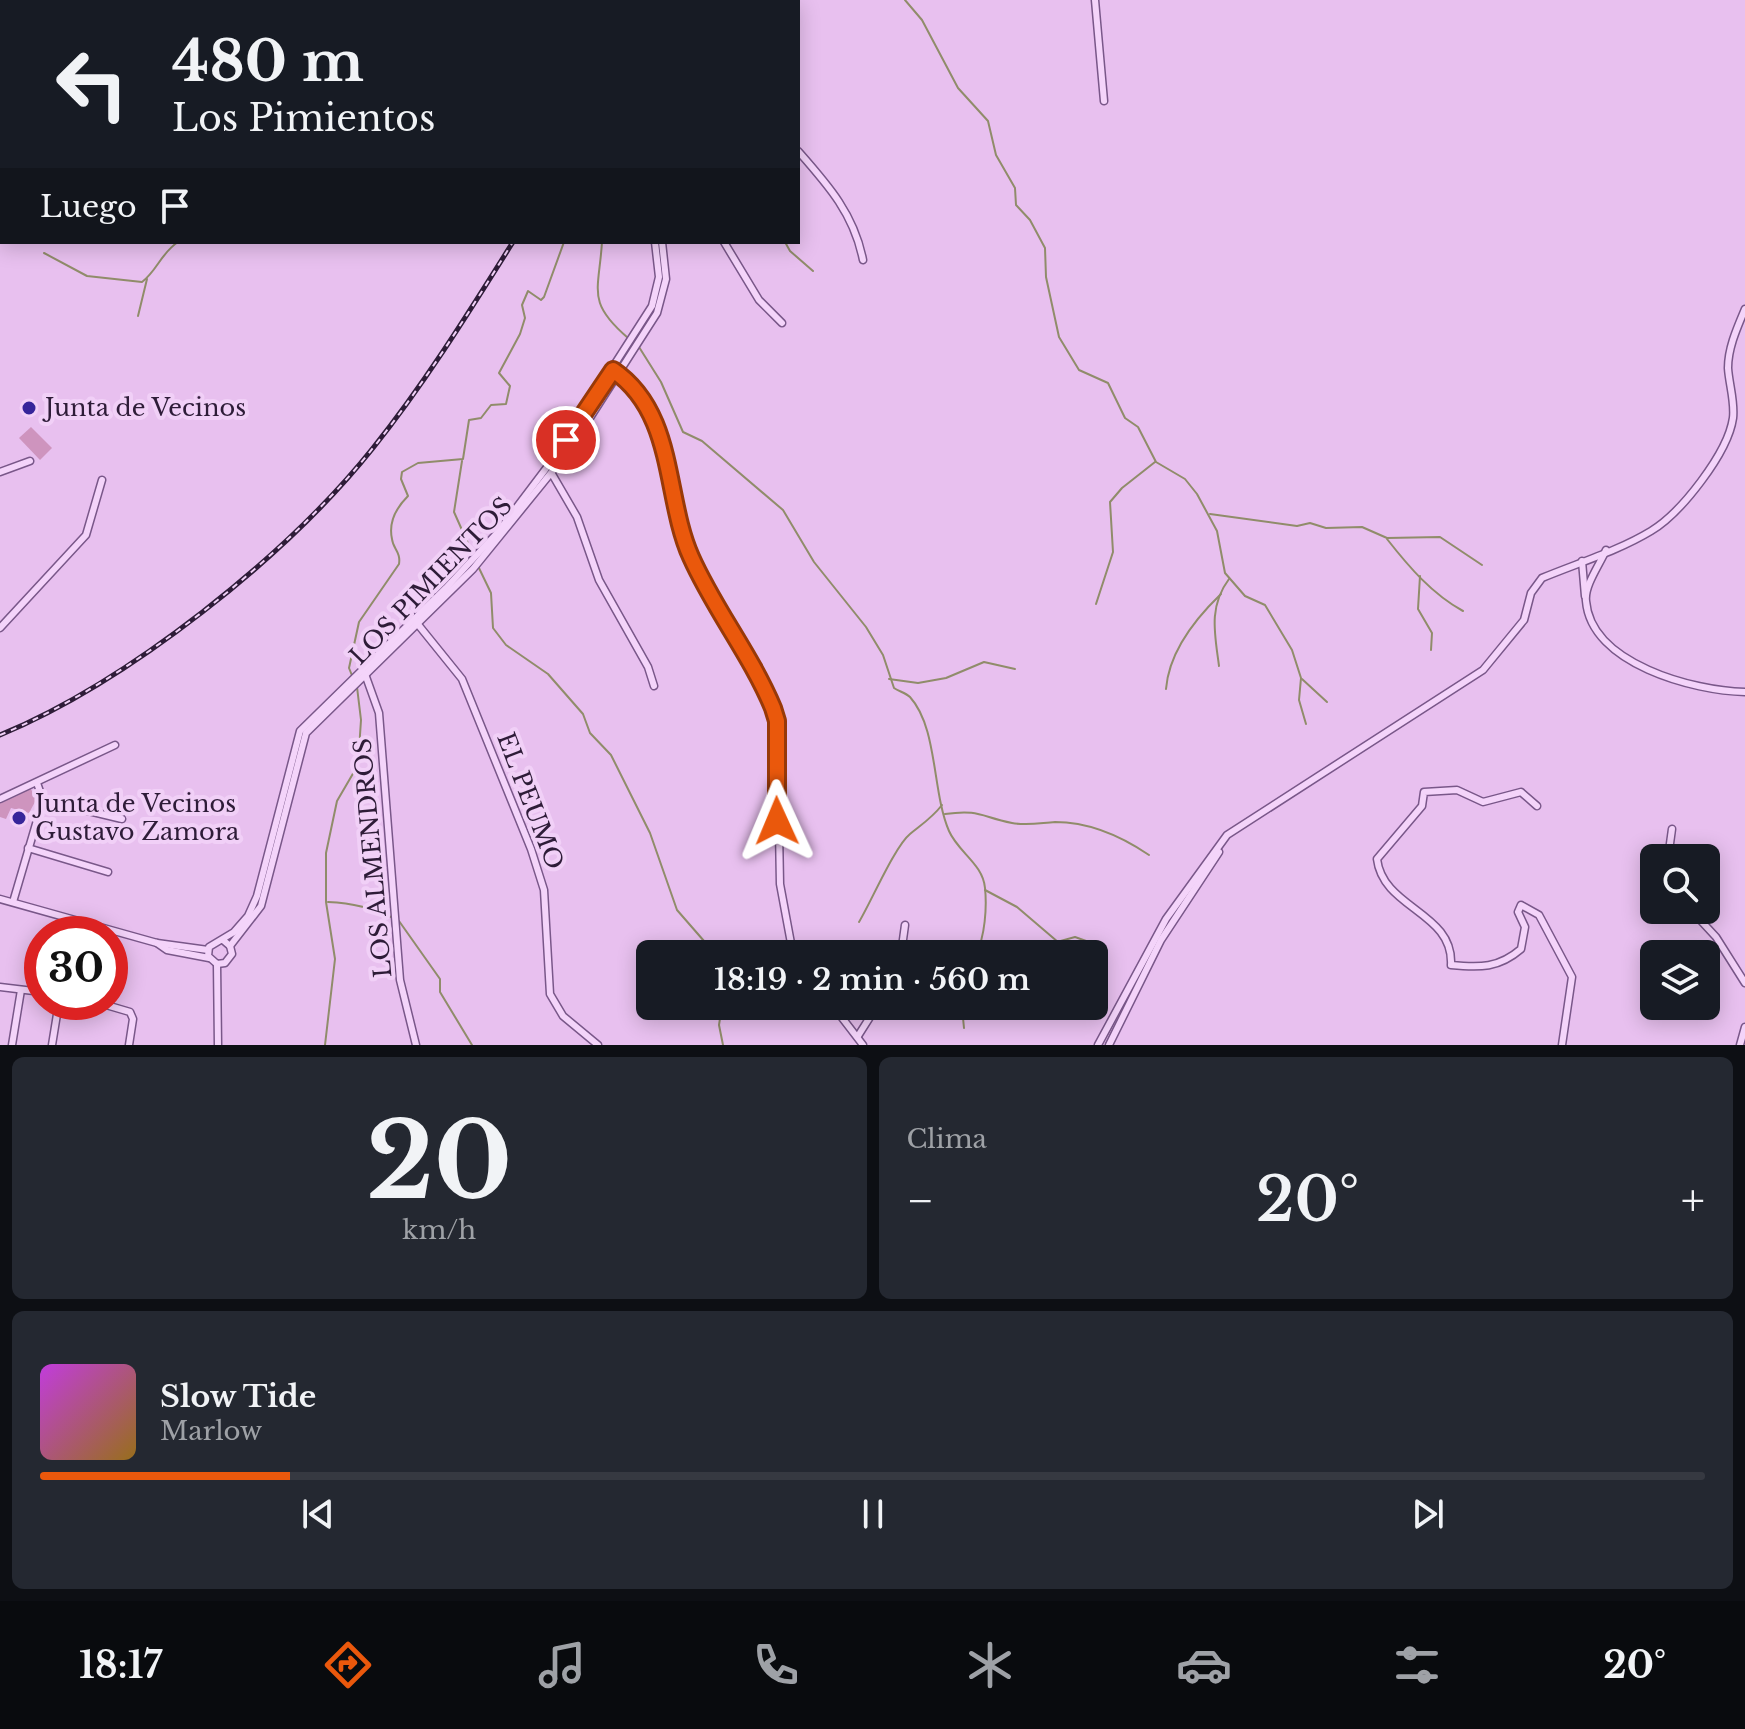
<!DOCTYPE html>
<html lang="es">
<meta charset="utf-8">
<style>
body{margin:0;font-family:"Libre Baskerville",serif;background:#242831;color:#f1f3f6;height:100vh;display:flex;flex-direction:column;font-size:30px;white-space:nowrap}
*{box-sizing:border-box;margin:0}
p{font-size:26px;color:#9ea1a6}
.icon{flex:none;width:44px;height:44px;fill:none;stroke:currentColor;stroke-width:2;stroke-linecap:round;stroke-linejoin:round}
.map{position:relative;height:1045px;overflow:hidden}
.drawer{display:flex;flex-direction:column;gap:12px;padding:12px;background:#0d0f14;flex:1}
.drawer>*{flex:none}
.banner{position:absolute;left:0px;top:0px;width:800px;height:244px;box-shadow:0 4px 20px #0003;background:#171b24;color:#f1f3f6;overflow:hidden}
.fabs{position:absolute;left:1640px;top:844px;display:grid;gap:16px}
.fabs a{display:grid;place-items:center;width:80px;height:80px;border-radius:12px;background:#171b24;box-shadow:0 4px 20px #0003;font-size:40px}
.speed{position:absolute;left:24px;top:916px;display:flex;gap:16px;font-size:40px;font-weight:700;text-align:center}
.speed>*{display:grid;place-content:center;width:104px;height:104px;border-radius:50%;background:#171b24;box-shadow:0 4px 20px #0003;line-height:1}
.speed .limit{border:12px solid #d22;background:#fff;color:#111}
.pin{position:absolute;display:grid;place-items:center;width:68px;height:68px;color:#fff;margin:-34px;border:4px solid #fff;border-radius:50%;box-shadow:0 2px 8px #0007}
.me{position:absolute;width:88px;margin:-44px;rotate:359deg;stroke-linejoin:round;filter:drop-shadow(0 0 6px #0008)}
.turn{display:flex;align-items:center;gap:28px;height:168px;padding:0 40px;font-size:36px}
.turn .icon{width:104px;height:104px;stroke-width:2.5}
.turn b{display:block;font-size:56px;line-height:68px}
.then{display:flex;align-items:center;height:76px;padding:0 40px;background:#0003;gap:16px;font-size:30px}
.big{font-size:60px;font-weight:600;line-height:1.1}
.drawer .card{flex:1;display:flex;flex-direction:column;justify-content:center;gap:12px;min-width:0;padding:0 28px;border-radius:12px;background:#242831}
.drawer .dial{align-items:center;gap:0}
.dial b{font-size:104px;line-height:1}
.song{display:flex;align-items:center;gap:24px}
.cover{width:96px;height:96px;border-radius:12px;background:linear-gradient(135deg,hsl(290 70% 55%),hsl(40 70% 35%))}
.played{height:8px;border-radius:4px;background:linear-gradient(90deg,#ea580c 15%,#363941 15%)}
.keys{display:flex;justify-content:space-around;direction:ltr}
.heat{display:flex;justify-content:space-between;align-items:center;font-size:44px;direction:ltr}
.drawer .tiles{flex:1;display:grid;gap:12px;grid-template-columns:1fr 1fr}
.card:last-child{grid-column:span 2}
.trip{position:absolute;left:636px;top:940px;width:472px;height:80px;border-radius:12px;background:#171b24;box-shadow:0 4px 20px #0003;font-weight:600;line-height:80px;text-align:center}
.dock{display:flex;height:128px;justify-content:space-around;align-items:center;background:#090b0e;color:#9ea1a6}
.dock .icon{width:56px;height:56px}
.dock .on{color:#ea580c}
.dock b{font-size:36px;color:#f1f3f6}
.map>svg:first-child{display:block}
.green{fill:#ce94be}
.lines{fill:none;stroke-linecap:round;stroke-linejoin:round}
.stream{stroke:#908c6a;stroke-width:2}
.street-casing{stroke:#795789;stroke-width:9}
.street{stroke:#f4d4fa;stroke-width:6}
.rail-casing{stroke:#2e1c38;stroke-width:5}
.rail{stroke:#f1d0f7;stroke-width:2;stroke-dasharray:6;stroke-linecap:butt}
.route-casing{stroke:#983908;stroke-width:20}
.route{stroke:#ea580c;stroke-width:14}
.poi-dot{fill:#36259a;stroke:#f1d0f7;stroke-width:3}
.labels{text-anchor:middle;stroke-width:8;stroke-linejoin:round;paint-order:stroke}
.poi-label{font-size:24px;fill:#2e1c38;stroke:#f1d0f7;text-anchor:start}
.street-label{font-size:24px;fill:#2e1c38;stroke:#f1d0f7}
</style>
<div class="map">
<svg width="1745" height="1045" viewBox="0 0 1745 1045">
<rect width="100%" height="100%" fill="#e8c0ef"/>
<g class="green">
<path d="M31 427 52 448 40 460 19 438Z"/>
<path d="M31 789 36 800 29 813 11 808 6 819 0 817V801Z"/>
</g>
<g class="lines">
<g class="stream">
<path d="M905 0 922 20 958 88 988 121 996 155 1015 188 1016 205 1030 220 1045 248 1046 277 1059 337 1079 370 1108 383 1125 418 1138 427 1156 462 1185 479 1197 494 1217 531 1225 573 1245 596 1265 605 1292 650 1301 678 1299 700 1306 724"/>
<path d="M363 2 364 0"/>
<path d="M616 2V0"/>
<path d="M602 242C599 291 586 302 628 338"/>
<path d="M785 242 790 251 813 271"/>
<path d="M44 253 87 276 142 282C157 271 161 253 178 242"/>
<path d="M138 316 147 279"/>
<path d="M639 347 661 382 683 432 702 441 783 510 814 562 866 627 883 655 894 688C898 691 906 693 910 697 938 728 932 792 949 831 958 852 983 864 985 888 987 907 985 937 976 954"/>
<path d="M462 461 454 512 474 557"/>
<path d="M1210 514 1297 526 1310 523 1326 528 1362 527 1387 538 1440 537 1482 565"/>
<path d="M1387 539C1409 567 1432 594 1463 611"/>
<path d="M478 566 491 593 493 628 506 645 548 674 583 714 590 733 611 755 650 833 677 910 704 941 710 954"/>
<path d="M1420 576 1418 609 1432 633 1431 650"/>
<path d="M1096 604 1113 552 1110 502 1122 488 1155 462"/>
<path d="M1219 666C1215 635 1208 607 1229 579"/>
<path d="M353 678 349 668 359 622 399 564C401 552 393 549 392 539 388 521 397 507 408 496L401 479 402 472 418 463 463 459 469 420 481 418 491 405 506 404 510 386 499 373 520 334 525 318 522 305 528 291 541 300 544 297 564 242"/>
<path d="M889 679 918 683 946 678 984 662 1015 669"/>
<path d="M1302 679 1327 702"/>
<path d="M1166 689C1169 652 1195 619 1221 594"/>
<path d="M945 814C980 809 981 817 1012 823 1027 826 1040 823 1055 822 1090 822 1121 836 1149 855"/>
<path d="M985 890 1017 907 1072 954"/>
<path d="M328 902C351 903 373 908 393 918"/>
<path d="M399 921 440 979V992L472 1045"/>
<path d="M859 922C871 902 895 846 910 834 921 825 932 818 942 805"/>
<path d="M1057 942 1075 937 1100 946"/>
<path d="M722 1006 719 1025 723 1045"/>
<path d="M964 1028 963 1018 969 1006"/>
<path d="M325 1045 335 959 326 902V853L337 801 358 765 361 720 357 687"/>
</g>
<defs>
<g id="street">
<path d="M1095 0 1104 101"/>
<path d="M211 2 214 0"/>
<path d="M231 2 234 0"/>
<path d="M717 2 718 0"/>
<path d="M794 2 795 0"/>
<path d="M798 151C828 185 854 214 863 260"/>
<path d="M0 157 2 156"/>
<path d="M724 242 759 300 782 323"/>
<path d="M619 374C671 413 667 488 686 544 706 602 749 651 773 708L777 721 780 884 793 954"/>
<path d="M0 472 30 461"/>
<path d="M552 474 577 517 599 580 648 667 654 686"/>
<path d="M1606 550C1600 564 1584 586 1586 601 1591 664 1694 691 1745 692"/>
<path d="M1582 561 1585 596"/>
<path d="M416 622 462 679 531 849 544 890 550 994 563 1016 598 1045"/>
<path d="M0 628 86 535 102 480"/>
<path d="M365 674 379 713 400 980 416 1045"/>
<path d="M0 799 115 745"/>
<path d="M43 800 122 819"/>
<path d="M1537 806 1521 792 1483 802 1457 790 1424 792 1422 806 1377 859C1383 909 1454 912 1451 965 1480 968 1499 968 1521 949L1525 927 1518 912 1521 905 1539 915 1572 977 1562 1045"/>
<path d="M28 848 108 872"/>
<path d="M1668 858 1672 829"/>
<path d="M0 899 157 943 208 950"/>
<path d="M13 902 43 800 37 783"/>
<path d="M1691 910 1716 937 1745 983"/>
<path d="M223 940 230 946 232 954 225 963 217 964 208 956 209 947 234 932 248 916 257 896 300 731 446 588 498 532 557 454 652 306 659 277 655 242"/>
<path d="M157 943 167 950 209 958"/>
<path d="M230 946 261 906 306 733 473 569 568 452 657 313 666 279 662 242"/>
<path d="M901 954 905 925"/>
<path d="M217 964 218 1045"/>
<path d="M0 987 42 992"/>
<path d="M96 1002 130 1012 133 1019 129 1045"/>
<path d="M833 1006 863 1045"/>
<path d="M858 1036 877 1006"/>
<path d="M12 1045 21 990"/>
<path d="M52 1045 59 1002"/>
<path d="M1098 1045 1166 919 1227 835 1483 670 1524 620 1531 593 1542 578C1578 563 1618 551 1651 531 1681 513 1728 453 1733 418 1735 402 1729 384 1728 368 1728 348 1737 328 1745 309"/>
<path d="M1109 1045 1161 940 1219 852"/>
<path d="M1740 1045 1745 1027"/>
</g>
</defs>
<use href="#street" class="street-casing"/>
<use href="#street" class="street"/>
<defs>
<g id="rail">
<path d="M664 2 666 0"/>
<path d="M0 735C128 682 287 556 373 448 425 383 469 312 513 242"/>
</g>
</defs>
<use href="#rail" class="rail-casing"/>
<use href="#rail" class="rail"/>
</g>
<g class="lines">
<defs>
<path id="route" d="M566 440 613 370C676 413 664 497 691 557 714 609 751 655 773 708L777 721V821"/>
</defs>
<use href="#route" class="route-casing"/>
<use href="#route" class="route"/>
</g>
<g class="poi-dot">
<circle cx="29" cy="408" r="8"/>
<circle cx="19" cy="818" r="8"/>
</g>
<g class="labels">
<g class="poi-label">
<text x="45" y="416">Junta de Vecinos</text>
<text x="35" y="812">Junta de Vecinos<tspan x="35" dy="28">Gustavo Zamora</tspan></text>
</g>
<g class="street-label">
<text transform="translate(431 581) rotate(-46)" y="8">LOS PIMIENTOS</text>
<text transform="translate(530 801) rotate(69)" y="8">EL PEUMO</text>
<text transform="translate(373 858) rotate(-95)" y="8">LOS ALMENDROS</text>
</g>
</g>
</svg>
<div class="fabs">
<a><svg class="icon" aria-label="search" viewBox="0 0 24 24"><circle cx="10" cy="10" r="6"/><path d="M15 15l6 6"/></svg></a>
<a><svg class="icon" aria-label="layers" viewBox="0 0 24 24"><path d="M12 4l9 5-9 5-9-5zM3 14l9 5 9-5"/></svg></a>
</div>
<div class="speed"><div class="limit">30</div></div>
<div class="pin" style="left:566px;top:440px;background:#d93025"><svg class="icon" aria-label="arrive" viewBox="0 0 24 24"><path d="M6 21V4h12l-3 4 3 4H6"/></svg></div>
<svg class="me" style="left:777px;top:821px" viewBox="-20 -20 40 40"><path d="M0-17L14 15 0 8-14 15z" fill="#ea580c" stroke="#fff" stroke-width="4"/></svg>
<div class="trip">18:19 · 2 min · 560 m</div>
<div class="banner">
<div class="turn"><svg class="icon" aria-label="left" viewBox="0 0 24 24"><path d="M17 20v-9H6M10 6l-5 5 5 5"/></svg><div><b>480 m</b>Los Pimientos</div></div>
<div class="then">Luego<svg class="icon" aria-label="arrive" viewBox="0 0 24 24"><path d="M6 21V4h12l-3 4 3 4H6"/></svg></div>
</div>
</div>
<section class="drawer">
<div class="tiles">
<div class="card dial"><b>20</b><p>km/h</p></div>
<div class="card"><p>Clima</p>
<div class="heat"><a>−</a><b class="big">20°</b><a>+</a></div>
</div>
<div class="card">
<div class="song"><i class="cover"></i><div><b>Slow Tide</b><p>Marlow</p></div></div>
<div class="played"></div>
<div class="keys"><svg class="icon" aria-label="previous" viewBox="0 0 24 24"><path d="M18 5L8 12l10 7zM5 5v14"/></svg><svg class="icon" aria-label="pause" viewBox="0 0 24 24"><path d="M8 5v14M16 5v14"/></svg><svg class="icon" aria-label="next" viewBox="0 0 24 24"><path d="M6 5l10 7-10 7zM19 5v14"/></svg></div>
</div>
</div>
</section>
<nav class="dock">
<b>18:17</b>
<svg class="icon on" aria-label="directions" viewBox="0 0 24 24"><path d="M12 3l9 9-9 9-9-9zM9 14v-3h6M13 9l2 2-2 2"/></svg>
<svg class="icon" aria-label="music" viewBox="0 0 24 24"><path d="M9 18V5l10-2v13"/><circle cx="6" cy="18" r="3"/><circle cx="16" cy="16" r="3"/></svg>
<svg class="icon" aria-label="phone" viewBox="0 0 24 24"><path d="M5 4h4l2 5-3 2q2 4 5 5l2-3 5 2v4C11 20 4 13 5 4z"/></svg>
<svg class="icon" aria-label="climate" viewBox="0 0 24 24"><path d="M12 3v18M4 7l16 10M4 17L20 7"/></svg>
<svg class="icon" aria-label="car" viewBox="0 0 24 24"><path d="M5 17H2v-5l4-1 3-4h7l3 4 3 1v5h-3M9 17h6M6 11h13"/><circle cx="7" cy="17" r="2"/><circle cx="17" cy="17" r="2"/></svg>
<svg class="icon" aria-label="filters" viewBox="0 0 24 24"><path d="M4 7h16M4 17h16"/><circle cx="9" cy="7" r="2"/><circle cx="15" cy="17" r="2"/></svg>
<b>20°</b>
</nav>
